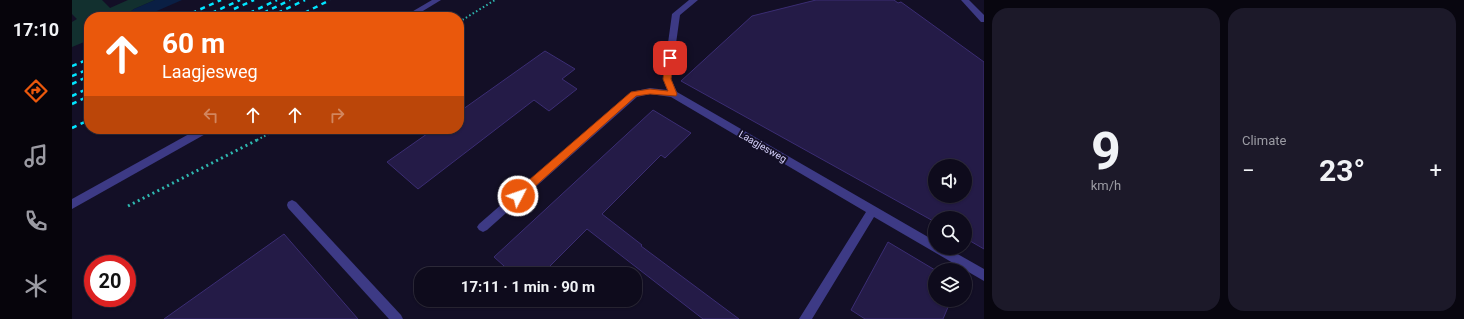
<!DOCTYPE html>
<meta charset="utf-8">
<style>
body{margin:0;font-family:Roboto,sans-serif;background:#1c1929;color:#f1f3f6;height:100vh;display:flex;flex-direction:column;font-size:15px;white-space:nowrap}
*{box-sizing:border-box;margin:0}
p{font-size:13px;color:#9b9ba3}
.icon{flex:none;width:22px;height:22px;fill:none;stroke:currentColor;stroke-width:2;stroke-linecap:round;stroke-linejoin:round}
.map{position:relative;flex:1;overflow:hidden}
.drawer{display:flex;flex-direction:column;gap:8px;padding:8px;background:#08060f;width:480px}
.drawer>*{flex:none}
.guide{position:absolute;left:12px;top:12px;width:380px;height:122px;border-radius:16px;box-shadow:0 1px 3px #0004,0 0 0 1px #2e2b3b;background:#ea580c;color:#fff;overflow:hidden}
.tools{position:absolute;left:856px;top:159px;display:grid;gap:8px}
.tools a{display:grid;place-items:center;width:44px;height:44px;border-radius:50%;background:#0e0b1c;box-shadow:0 1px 3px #0004,0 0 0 1px #2e2b3b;font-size:20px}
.speed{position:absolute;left:12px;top:255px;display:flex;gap:8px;font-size:20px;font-weight:700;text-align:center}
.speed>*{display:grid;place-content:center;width:52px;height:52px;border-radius:50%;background:#0e0b1c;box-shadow:0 1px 3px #0004,0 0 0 1px #2e2b3b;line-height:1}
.speed .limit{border:6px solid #d22;background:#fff;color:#111}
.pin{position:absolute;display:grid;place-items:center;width:34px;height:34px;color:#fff;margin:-17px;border-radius:8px;box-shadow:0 2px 6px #0006}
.me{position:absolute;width:44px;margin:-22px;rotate:49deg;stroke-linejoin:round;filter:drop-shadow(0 0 3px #0008)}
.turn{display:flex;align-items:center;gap:14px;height:84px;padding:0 12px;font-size:18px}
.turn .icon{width:52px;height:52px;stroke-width:2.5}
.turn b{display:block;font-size:28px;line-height:34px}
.lanes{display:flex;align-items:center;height:38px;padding:0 12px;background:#0003;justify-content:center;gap:20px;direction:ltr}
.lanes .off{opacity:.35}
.big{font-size:30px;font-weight:700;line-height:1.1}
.drawer .widget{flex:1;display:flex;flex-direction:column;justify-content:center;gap:6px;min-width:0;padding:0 14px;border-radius:16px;background:#1c1929}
.drawer .dial{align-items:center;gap:0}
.dial b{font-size:52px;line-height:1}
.heat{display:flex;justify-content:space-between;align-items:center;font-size:22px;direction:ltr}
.drawer .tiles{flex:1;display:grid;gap:8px;grid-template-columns:repeat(2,1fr)}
.trip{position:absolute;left:342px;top:267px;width:228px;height:40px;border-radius:16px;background:#0e0b1c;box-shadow:0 1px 3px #0004,0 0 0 1px #2e2b3b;font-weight:700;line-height:40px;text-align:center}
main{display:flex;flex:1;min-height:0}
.menu{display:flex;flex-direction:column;width:72px;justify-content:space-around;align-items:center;background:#06040b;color:#9b9ba3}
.menu .icon{width:28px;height:28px}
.menu .current{color:#ea580c}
.menu b{font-size:18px;color:#f1f3f6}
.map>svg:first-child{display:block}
.green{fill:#12302f}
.water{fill:#0a1f44}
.building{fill:#241b47;stroke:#3b2d73;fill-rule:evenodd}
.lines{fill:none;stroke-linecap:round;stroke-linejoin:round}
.path-far1{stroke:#2fb8b0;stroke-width:2;stroke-dasharray:1.5 2.5;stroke-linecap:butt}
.path{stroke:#2fb8b0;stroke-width:3;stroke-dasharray:2 3.5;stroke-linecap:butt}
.minor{fill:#3d3a85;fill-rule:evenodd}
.rail{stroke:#00e5ff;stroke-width:2.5;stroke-dasharray:5 4.5;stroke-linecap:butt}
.route{fill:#ea580c;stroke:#983908}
.labels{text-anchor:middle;stroke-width:4;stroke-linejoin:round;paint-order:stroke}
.street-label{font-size:10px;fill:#d9d4ff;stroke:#130f26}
</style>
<main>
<nav class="menu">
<b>17:10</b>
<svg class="icon current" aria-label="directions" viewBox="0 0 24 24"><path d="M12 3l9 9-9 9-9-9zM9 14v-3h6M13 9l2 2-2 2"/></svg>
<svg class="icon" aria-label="music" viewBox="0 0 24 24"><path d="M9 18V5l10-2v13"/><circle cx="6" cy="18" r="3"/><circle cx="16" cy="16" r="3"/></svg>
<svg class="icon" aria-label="phone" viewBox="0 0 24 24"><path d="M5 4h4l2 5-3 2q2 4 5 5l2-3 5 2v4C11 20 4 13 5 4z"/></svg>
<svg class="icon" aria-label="climate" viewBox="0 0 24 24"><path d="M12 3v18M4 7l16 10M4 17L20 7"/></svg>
</nav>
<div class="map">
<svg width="912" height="319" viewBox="0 0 912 319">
<rect width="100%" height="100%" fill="#130f26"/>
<path class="green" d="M0 0H30L38 8 56 0H83L62 9 51 17H17V40L0 47V22L5 19 0 14Z"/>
<path class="water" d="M83 0H110L71 17H51L62 9Z"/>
<g class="building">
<path d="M744 0H822L826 3 829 2 912 62V249L893 238V218H863V222L609 81 680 16ZM863 166H893V196H863Z"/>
<path d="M473 51 503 69 490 79 505 89 477 111 462 100 346 189 315 162 362 129H387V112Z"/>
<path d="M581 110 619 133 593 158 589 155 530 214 570 245 569 246 667 319H631L515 229 470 274H441L422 257Z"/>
<path d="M212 234 286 319H92Z"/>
<path d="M816 242 863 270V300H879L871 319H793L779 310Z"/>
</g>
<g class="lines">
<g class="path-far1">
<path d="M387 22 423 0"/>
<path d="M185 140 206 129"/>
</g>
<path class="path" d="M56 206 187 139"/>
<g class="minor">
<path d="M360 0H369L341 17H331Z"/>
<path d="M617 0H626L608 15 599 79 605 92 863 241V248H875L912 269V281L802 217 740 319H727L794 212 599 97 578 94 565 97 415 230 411 232 407 230 405 227 407 224 559 92 578 88 595 90 591 79 600 14Z"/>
<path d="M889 0H897L912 15V22H909Z"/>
<path d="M126 129H139L137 132 0 209V199Z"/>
<path d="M220 200 224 202 329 315 331 319H317L216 208 215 205 216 202Z"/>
</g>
<g class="rail">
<path d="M162 9 182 0"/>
<path d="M111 17 149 0"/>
<path d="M131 17 168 0"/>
<path d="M169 17 205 0"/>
<path d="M183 17 218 0"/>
<path d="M197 17 233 0"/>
<path d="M224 17 258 0"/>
<path d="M0 66 17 59"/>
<path d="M0 76 17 69"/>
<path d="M0 84 17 76"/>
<path d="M0 96 17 88"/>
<path d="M0 104 17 96"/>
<path d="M0 128 17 120"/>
</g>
</g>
<path class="route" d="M598 56 602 58 599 79 605 94 604 96 578 94 564 96 449 199H442L441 196 442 193 559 92 578 89 596 91 591 79 594 58Z"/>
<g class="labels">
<g class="street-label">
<text transform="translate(691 146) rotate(30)" y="4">Laagjesweg</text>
</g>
</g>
</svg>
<div class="tools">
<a><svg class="icon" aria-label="sound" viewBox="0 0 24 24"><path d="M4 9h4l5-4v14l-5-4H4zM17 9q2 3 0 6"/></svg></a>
<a><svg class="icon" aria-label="search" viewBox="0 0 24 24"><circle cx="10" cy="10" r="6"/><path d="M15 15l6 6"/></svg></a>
<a><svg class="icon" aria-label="layers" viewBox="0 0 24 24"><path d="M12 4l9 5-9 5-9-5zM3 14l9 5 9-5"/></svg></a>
</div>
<div class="speed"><div class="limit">20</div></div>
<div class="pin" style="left:598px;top:58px;background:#d93025"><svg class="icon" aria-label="arrive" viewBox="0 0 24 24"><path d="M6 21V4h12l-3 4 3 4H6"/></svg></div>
<svg class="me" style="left:446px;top:196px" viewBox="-20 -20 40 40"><circle r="17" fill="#ea580c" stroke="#fff" stroke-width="3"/><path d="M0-11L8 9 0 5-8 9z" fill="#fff"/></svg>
<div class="trip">17:11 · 1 min · 90 m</div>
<div class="guide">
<div class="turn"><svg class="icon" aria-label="ahead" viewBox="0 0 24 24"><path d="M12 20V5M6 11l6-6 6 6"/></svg><div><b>60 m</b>Laagjesweg</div></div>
<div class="lanes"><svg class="icon off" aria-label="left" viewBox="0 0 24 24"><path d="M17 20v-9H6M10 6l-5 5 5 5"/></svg><svg class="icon" aria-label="ahead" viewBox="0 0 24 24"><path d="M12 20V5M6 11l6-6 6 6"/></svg><svg class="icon" aria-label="ahead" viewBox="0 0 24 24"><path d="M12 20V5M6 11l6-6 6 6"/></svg><svg class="icon off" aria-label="right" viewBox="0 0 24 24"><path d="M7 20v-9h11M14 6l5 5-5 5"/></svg></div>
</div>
</div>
<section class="drawer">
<div class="tiles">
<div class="widget dial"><b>9</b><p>km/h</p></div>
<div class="widget"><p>Climate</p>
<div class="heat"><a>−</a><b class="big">23°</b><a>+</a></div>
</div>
</div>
</section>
</main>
